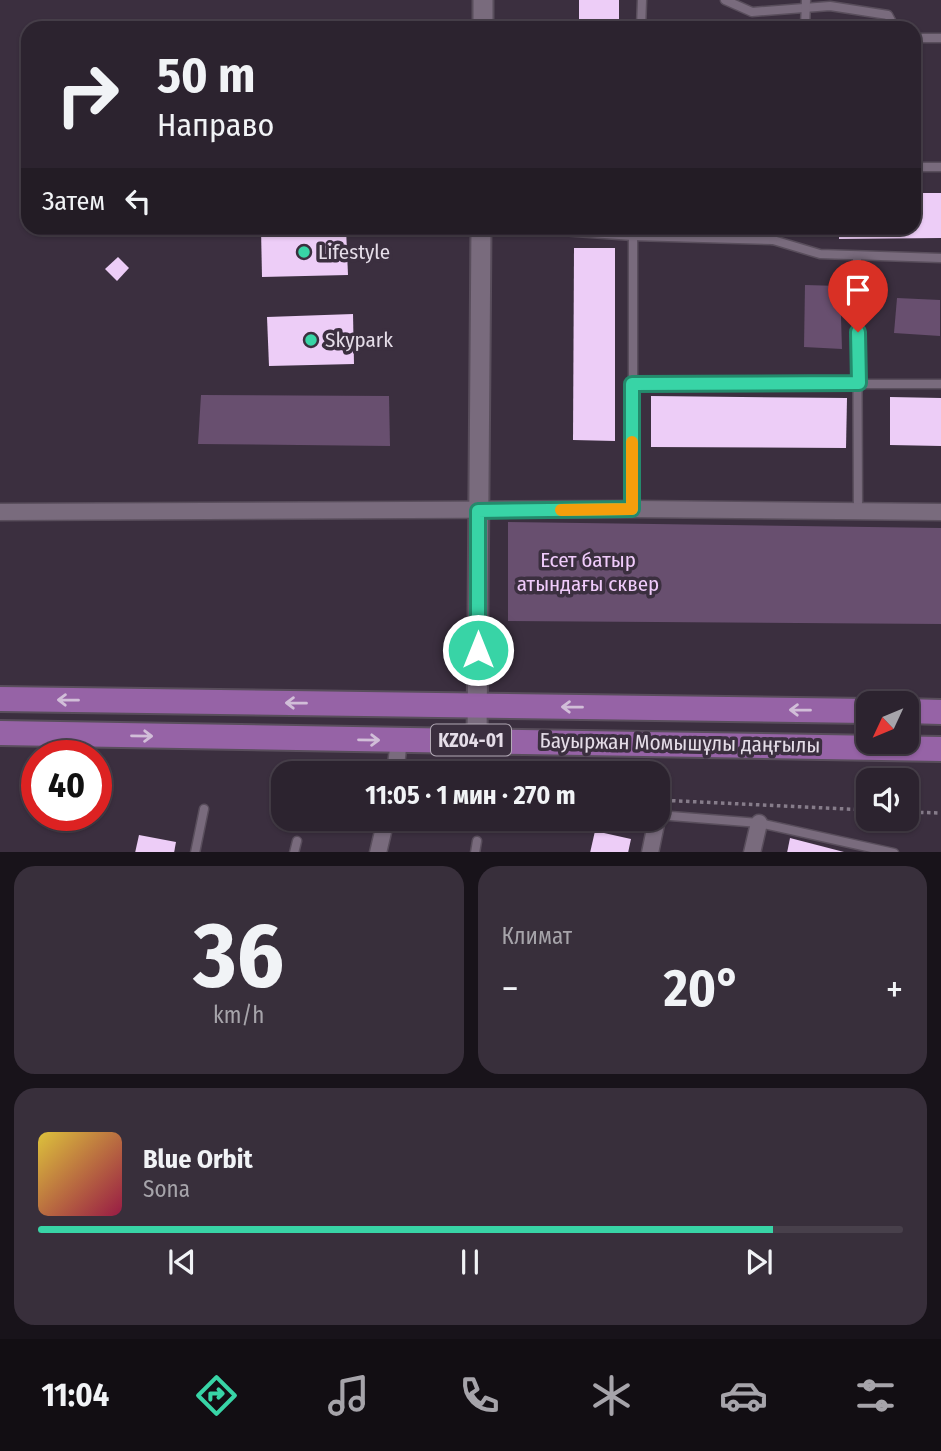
<!DOCTYPE html>
<html lang="ru">
<meta charset="utf-8">
<style>
body{margin:0;font-family:"Fira Sans Condensed",sans-serif;background:#382f3b;color:#f1f3f6;height:100vh;display:flex;flex-direction:column;font-size:26px;white-space:nowrap}
*{box-sizing:border-box;margin:0}
p{font-size:23px;color:#a6a4aa}
.icon{flex:none;width:38px;height:38px;fill:none;stroke:currentColor;stroke-width:2;stroke-linecap:round;stroke-linejoin:round}
.map{position:relative;height:852px;overflow:hidden}
.sheet{display:flex;flex-direction:column;gap:14px;padding:14px;background:#18131a;flex:1}
.sheet>*{flex:none}
.guide{position:absolute;left:21px;top:21px;width:900px;height:214px;border-radius:21px;box-shadow:0 2px 5px #0004,0 0 0 2px #48404b;background:#2c232f;color:#f1f3f6;overflow:hidden}
.needle{width:46px;rotate:226deg}
.fabs{position:absolute;left:856px;top:691px;display:grid;gap:14px}
.fabs a{display:grid;place-items:center;width:63px;height:63px;border-radius:14px;background:#2c232f;box-shadow:0 2px 5px #0004,0 0 0 2px #48404b;font-size:35px}
.speed{position:absolute;left:21px;top:740px;display:flex;gap:14px;font-size:35px;font-weight:700;text-align:center}
.speed>*{display:grid;place-content:center;width:91px;height:91px;border-radius:50%;background:#2c232f;box-shadow:0 2px 5px #0004,0 0 0 2px #48404b;line-height:1}
.speed .limit{border:10px solid #d22;background:#fff;color:#111}
.pin{position:absolute;display:grid;place-items:center;width:60px;height:60px;color:#fff;margin:-72px -30px;border-radius:50% 50% 50% 0;rotate:-45deg;box-shadow:0 0 7px #0007}
.pin .icon{rotate:45deg}
.me{position:absolute;width:77px;margin:-38px;rotate:0deg;stroke-linejoin:round;filter:drop-shadow(0 0 5px #0008)}
.turn{display:flex;align-items:center;gap:24px;height:147px;padding:0 21px;font-size:32px}
.turn .icon{width:91px;height:91px;stroke-width:2.5}
.turn b{display:block;font-size:49px;line-height:60px}
.then{display:flex;align-items:center;height:66px;padding:0 21px;background:#0003;gap:14px;font-size:26px}
.big{font-size:52px;font-weight:700;line-height:1.1}
.sheet .widget{flex:1;display:flex;flex-direction:column;justify-content:center;gap:10px;min-width:0;padding:0 24px;border-radius:21px;background:#382f3b}
.sheet .dial{align-items:center;gap:0}
.dial b{font-size:91px;line-height:1}
.song{display:flex;align-items:center;gap:21px}
.cover{width:84px;height:84px;border-radius:10px;background:linear-gradient(135deg,hsl(50 70% 55%),hsl(340 70% 35%))}
.played{height:7px;border-radius:4px;background:linear-gradient(90deg,#38d4a6 85%,#48404b 85%)}
.keys{display:flex;justify-content:space-around;direction:ltr}
.heat{display:flex;justify-content:space-between;align-items:center;font-size:38px;direction:ltr}
.sheet .tiles{flex:1;display:grid;gap:14px;grid-template-columns:1fr 1fr}
.widget:last-child{grid-column:span 2}
.trip{position:absolute;left:271px;top:761px;width:399px;height:70px;border-radius:21px;background:#2c232f;box-shadow:0 2px 5px #0004,0 0 0 2px #48404b;font-weight:700;line-height:70px;text-align:center}
.tab-bar{display:flex;height:112px;justify-content:space-around;align-items:center;background:#120e13;color:#a6a4aa}
.tab-bar .icon{width:49px;height:49px}
.tab-bar .current{color:#38d4a6}
.tab-bar b{font-size:32px;color:#f1f3f6}
.map>svg:first-child{display:block}
.green{fill:#684f6f}
.building{fill:#edcdf7}
.lines{fill:none;stroke-linecap:round;stroke-linejoin:round}
.service-casing{stroke:#594e5c;stroke-width:11}
.minor-casing{stroke:#594e5c;stroke-width:19}
.tertiary-casing{stroke:#594e5c;stroke-width:23}
.primary-casing{stroke:#594e5c;stroke-width:28}
.path{stroke:#867c8a;stroke-width:3.5;stroke-dasharray:3.5 3.5;stroke-linecap:butt}
.service{stroke:#796b7d;stroke-width:8}
.minor{stroke:#796b7d;stroke-width:16}
.tertiary{stroke:#796b7d;stroke-width:19}
.primary{stroke:#9663a6;stroke-width:24}
.oneway{stroke:#d1bed8}
.route-casing{stroke:#248a6c;stroke-width:18}
.route{stroke:#38d4a6;stroke-width:12}
.slow{stroke:#f59e0b;stroke-width:12}
.poi-dot{fill:#38d4a6;stroke:#3b2f3f;stroke-width:2.5}
.labels{text-anchor:middle;stroke-width:7;stroke-linejoin:round;paint-order:stroke}
.shield{fill:#3b2f3f;stroke:#b2a9b5;stroke-width:2}
.shield-label{font-size:19px;font-weight:bold;fill:#e5dde8}
.poi-label{font-size:21px;fill:#e5dde8;stroke:#3b2f3f;text-anchor:start}
.park-label{font-size:21px;fill:#f0cbfb;stroke:#3b2f3f}
.street-label{font-size:21px;fill:#e5dde8;stroke:#3b2f3f}
</style>
<div class="map">
<svg width="941" height="853" viewBox="0 0 941 853">
<rect width="100%" height="100%" fill="#3b2f3f"/>
<g class="green">
<path d="M805 285 840 286 842 349 804 347Z"/>
<path d="M897 298 940 300V336L894 333Z"/>
<path d="M201 395 389 396 390 446 198 444Z"/>
<path d="M508 522 941 528V624L508 621Z"/>
</g>
<g class="building">
<rect x="579" y="0" width="40" height="28"/>
<path d="M914 193H941V238L839 239V228H914Z"/>
<path d="M261 228H346L348 275 262 277Z"/>
<path d="M574 248H615V441L573 440Z"/>
<path d="M118 257 129 268 117 281 105 269Z"/>
<path d="M353 314 354 364 269 366 267 317Z"/>
<path d="M651 396 847 398 846 448 651 447Z"/>
<path d="M890 397 941 398V446L890 445Z"/>
<path d="M595 831 631 839 628 853H590Z"/>
<path d="M139 835 176 842 174 853H135Z"/>
<path d="M790 838 844 852V853H787Z"/>
</g>
<g class="lines">
<defs>
<g id="service">
<path d="M725 0 752 12 830 6 888 15 895 28"/>
<path d="M641 28 642 0"/>
<path d="M805 28 806 0"/>
<path d="M914 38H941"/>
<path d="M914 167H941"/>
<path d="M519 228 633 236 773 240 820 254 941 258"/>
<path d="M773 240V228"/>
<path d="M857 256 858 511"/>
<path d="M632 384H941"/>
<path d="M633 509V236"/>
<path d="M658 815 759 823 894 853"/>
<path d="M195 853 204 809"/>
<path d="M294 853 297 841"/>
<path d="M475 853 477 841"/>
</g>
<g id="minor">
<path d="M0 512 633 509 941 512"/>
<path d="M395 774 399 740"/>
<path d="M378 853 386 819"/>
<path d="M650 853 657 819"/>
<path d="M752 853 759 823"/>
</g>
<g id="tertiary">
<path d="M483 28V0"/>
<path d="M477 740 481 228"/>
</g>
<g id="primary">
<path d="M0 699 868 711"/>
<path d="M906 711 941 712"/>
<path d="M0 733 941 749"/>
</g>
</defs>
<use href="#service" class="service-casing"/>
<use href="#minor" class="minor-casing"/>
<use href="#tertiary" class="tertiary-casing"/>
<use href="#primary" class="primary-casing"/>
<g class="path">
<path d="M658 800 868 810"/>
<path d="M906 812 941 813"/>
</g>
<use href="#service" class="service"/>
<use href="#minor" class="minor"/>
<use href="#tertiary" class="tertiary"/>
<use href="#primary" class="primary"/>
</g>
<defs><path id="oneway-shaft" d="M-6 0H5M1.5-3L5.5 0L1.5 3" fill="none" stroke-width="1.6" stroke-linecap="round" stroke-linejoin="round" transform="scale(1.75)"/></defs>
<g class="oneway">
<use href="#oneway-shaft" transform="translate(68 700) rotate(-179)"/>
<use href="#oneway-shaft" transform="translate(296 703) rotate(-179)"/>
<use href="#oneway-shaft" transform="translate(572 707) rotate(-179)"/>
<use href="#oneway-shaft" transform="translate(800 710) rotate(-179)"/>
<use href="#oneway-shaft" transform="translate(142 736) rotate(1)"/>
<use href="#oneway-shaft" transform="translate(369 740) rotate(1)"/>
</g>
<g class="lines">
<defs>
<path id="route" d="M478 650V511L632 509V384L859 383 858 332"/>
</defs>
<use href="#route" class="route-casing"/>
<use href="#route" class="route"/>
<path class="slow" d="M561 510 632 509V442"/>
</g>
<g class="poi-dot">
<circle cx="304" cy="252" r="7"/>
<circle cx="311" cy="340" r="7"/>
</g>
<g class="labels">
<rect class="shield" x="431" y="724.5" width="80" height="31" rx="5"/>
<g class="shield-label">
<text x="471" y="747">KZ04-01</text>
</g>
<g class="poi-label">
<text x="318" y="259">Lifestyle</text>
<text x="325" y="347">Skypark</text>
</g>
<g class="park-label">
<text x="588" y="567">Есет батыр<tspan x="588" dy="24">атындағы сквер</tspan></text>
</g>
<g class="street-label">
<text transform="translate(680 743) rotate(1)" y="7">Бауыржан Момышұлы даңғылы</text>
</g>
</g>
</svg>
<div class="fabs">
<a><svg class="needle" viewBox="-14 -14 28 28"><path d="M0-13l5 13h-10z" fill="#e53935"/><path d="M0 13l5-13h-10z" fill="#a6a4aa"/></svg></a>
<a><svg class="icon" aria-label="sound" viewBox="0 0 24 24"><path d="M4 9h4l5-4v14l-5-4H4zM17 9q2 3 0 6"/></svg></a>
</div>
<div class="speed"><div class="limit">40</div></div>
<div class="pin" style="left:858px;top:332px;background:#d93025"><svg class="icon" aria-label="arrive" viewBox="0 0 24 24"><path d="M6 21V4h12l-3 4 3 4H6"/></svg></div>
<svg class="me" style="left:478px;top:650px" viewBox="-20 -20 40 40"><circle r="17" fill="#38d4a6" stroke="#fff" stroke-width="3"/><path d="M0-11L8 9 0 5-8 9z" fill="#fff"/></svg>
<div class="trip">11:05 · 1 мин · 270 m</div>
<div class="guide">
<div class="turn"><svg class="icon" aria-label="right" viewBox="0 0 24 24"><path d="M7 20v-9h11M14 6l5 5-5 5"/></svg><div><b>50 m</b>Направо</div></div>
<div class="then">Затем<svg class="icon" aria-label="left" viewBox="0 0 24 24"><path d="M17 20v-9H6M10 6l-5 5 5 5"/></svg></div>
</div>
</div>
<section class="sheet">
<div class="tiles">
<div class="widget dial"><b>36</b><p>km/h</p></div>
<div class="widget"><p>Климат</p>
<div class="heat"><a>−</a><b class="big">20°</b><a>+</a></div>
</div>
<div class="widget">
<div class="song"><i class="cover"></i><div><b>Blue Orbit</b><p>Sona</p></div></div>
<div class="played"></div>
<div class="keys"><svg class="icon" aria-label="previous" viewBox="0 0 24 24"><path d="M18 5L8 12l10 7zM5 5v14"/></svg><svg class="icon" aria-label="pause" viewBox="0 0 24 24"><path d="M8 5v14M16 5v14"/></svg><svg class="icon" aria-label="next" viewBox="0 0 24 24"><path d="M6 5l10 7-10 7zM19 5v14"/></svg></div>
</div>
</div>
</section>
<nav class="tab-bar">
<b>11:04</b>
<svg class="icon current" aria-label="directions" viewBox="0 0 24 24"><path d="M12 3l9 9-9 9-9-9zM9 14v-3h6M13 9l2 2-2 2"/></svg>
<svg class="icon" aria-label="music" viewBox="0 0 24 24"><path d="M9 18V5l10-2v13"/><circle cx="6" cy="18" r="3"/><circle cx="16" cy="16" r="3"/></svg>
<svg class="icon" aria-label="phone" viewBox="0 0 24 24"><path d="M5 4h4l2 5-3 2q2 4 5 5l2-3 5 2v4C11 20 4 13 5 4z"/></svg>
<svg class="icon" aria-label="climate" viewBox="0 0 24 24"><path d="M12 3v18M4 7l16 10M4 17L20 7"/></svg>
<svg class="icon" aria-label="car" viewBox="0 0 24 24"><path d="M5 17H2v-5l4-1 3-4h7l3 4 3 1v5h-3M9 17h6M6 11h13"/><circle cx="7" cy="17" r="2"/><circle cx="17" cy="17" r="2"/></svg>
<svg class="icon" aria-label="filters" viewBox="0 0 24 24"><path d="M4 7h16M4 17h16"/><circle cx="9" cy="7" r="2"/><circle cx="15" cy="17" r="2"/></svg>
</nav>
